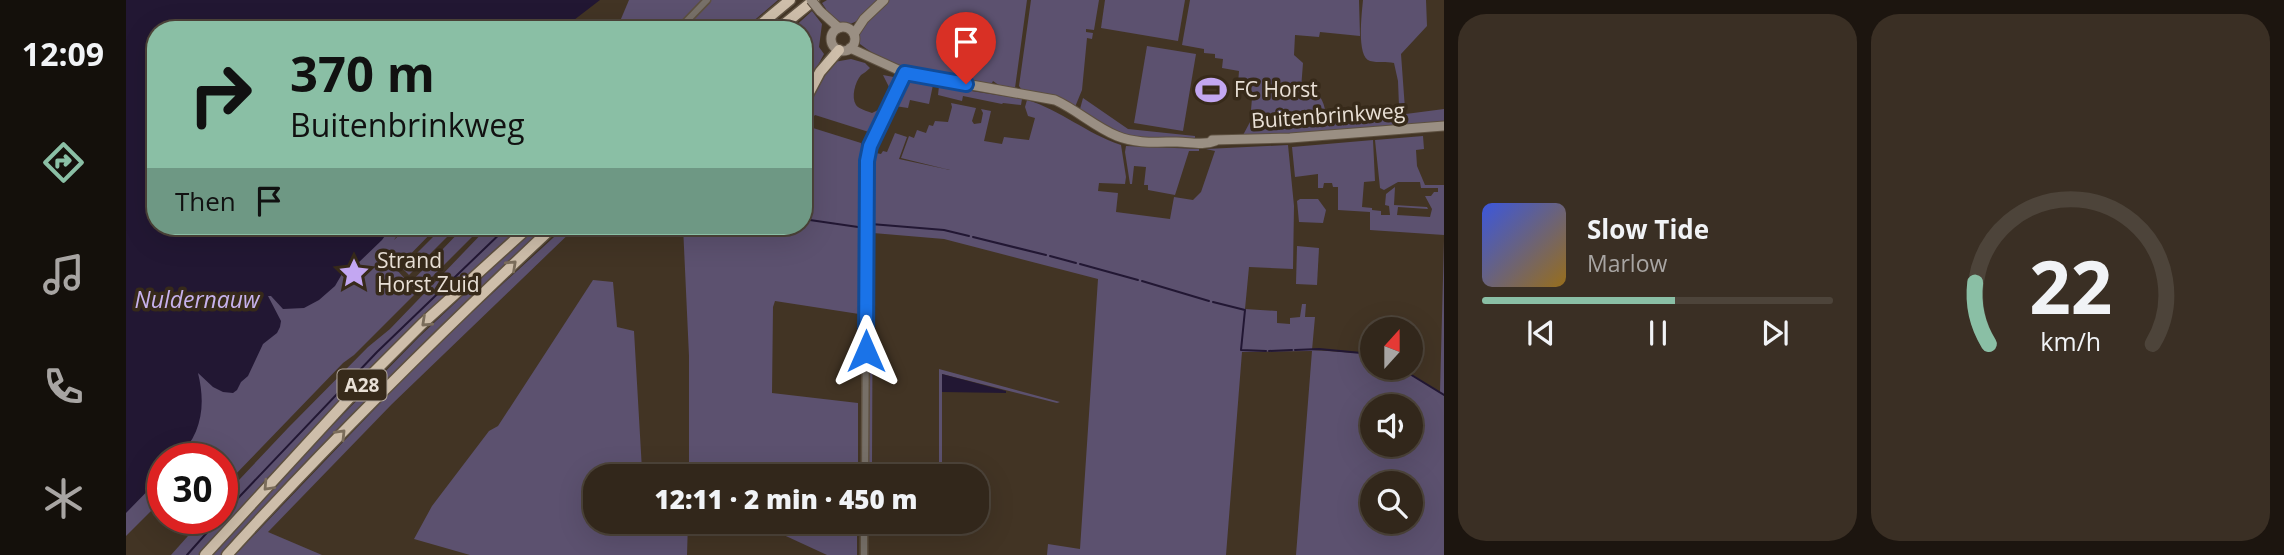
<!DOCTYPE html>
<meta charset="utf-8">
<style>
body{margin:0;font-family:"Open Sans",sans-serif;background:#3a2f24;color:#f1f3f6;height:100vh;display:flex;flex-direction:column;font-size:26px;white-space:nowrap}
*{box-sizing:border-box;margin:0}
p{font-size:23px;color:#a8a5a3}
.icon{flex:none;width:38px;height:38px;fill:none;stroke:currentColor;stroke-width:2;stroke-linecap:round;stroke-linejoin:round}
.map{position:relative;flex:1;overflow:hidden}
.side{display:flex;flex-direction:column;gap:14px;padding:14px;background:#1c150f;width:840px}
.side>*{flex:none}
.top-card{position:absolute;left:21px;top:21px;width:665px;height:214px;border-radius:28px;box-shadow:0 7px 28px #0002,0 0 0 2px #4d443a;background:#8abfa5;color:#111;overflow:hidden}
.needle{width:46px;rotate:21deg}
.tools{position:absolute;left:1234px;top:317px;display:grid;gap:14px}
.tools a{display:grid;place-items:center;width:63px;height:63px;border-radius:50%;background:#32271b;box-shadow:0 7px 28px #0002,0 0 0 2px #4d443a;font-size:35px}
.speed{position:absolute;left:21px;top:443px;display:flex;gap:14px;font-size:35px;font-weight:700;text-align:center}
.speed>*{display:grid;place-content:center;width:91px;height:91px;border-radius:50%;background:#32271b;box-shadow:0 7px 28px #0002,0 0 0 2px #4d443a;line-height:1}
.speed .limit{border:10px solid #d22;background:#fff;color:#111}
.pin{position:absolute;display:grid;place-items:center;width:60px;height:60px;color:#fff;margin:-72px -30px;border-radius:50% 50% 50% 0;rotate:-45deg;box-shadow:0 0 7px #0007}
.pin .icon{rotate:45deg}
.me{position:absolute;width:77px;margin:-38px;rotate:0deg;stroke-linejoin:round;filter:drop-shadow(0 0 5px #0008)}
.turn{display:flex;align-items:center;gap:24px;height:147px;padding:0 28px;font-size:32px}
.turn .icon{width:91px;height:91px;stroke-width:2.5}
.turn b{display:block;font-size:49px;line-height:60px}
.then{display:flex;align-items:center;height:66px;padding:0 28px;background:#0003;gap:14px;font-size:26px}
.side .widget{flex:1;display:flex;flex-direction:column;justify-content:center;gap:10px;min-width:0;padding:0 24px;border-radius:28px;background:#3a2f24}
.side .dial{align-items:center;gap:0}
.dial svg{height:182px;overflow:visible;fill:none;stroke:#4d443a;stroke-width:7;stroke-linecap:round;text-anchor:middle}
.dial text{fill:#f1f3f6;stroke:none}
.song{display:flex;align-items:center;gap:21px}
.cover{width:84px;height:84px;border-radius:10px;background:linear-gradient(135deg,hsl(230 70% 55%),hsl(40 70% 35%))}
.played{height:7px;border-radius:4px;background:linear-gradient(90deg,#8abfa5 55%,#4d443a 55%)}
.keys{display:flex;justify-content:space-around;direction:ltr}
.side .tiles{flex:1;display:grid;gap:14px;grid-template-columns:repeat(2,1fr)}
.trip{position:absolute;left:457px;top:464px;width:406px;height:70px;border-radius:28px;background:#32271b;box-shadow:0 7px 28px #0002,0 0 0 2px #4d443a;font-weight:800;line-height:70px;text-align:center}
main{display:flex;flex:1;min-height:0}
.dock{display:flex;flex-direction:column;width:126px;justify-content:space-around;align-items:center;background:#14100b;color:#a8a5a3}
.dock .icon{width:49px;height:49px}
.dock .active{color:#8abfa5}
.dock b{font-size:32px;color:#f1f3f6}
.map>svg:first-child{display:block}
.green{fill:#5c516f;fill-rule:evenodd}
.water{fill:#221733}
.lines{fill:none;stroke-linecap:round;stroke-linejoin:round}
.stream{stroke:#221733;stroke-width:2}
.street-casing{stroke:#5d5040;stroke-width:9}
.secondary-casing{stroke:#5d5040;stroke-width:11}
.highway-casing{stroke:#5d5040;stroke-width:13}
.street{stroke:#777068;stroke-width:6}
.secondary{stroke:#9a8f83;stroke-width:9}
.highway{stroke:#cebeaa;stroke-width:10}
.secondary-bridge-casing{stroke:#5d5040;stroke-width:11;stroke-linecap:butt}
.secondary-bridge{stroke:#9a8f83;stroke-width:9}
.oneway{stroke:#7b6d5b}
.route-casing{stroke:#114b97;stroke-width:18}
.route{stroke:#1a73e8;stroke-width:12}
.labels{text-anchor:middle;stroke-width:7;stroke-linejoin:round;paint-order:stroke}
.shield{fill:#372a1a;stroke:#b4a99e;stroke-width:2}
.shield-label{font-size:19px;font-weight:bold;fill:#e9e0d6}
.poi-label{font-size:21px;fill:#e9e0d6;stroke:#372a1a;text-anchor:start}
.street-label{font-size:21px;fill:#e9e0d6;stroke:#372a1a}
.water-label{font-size:23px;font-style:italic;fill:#c7b2ed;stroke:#372a1a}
</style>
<main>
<nav class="dock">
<b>12:09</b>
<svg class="icon active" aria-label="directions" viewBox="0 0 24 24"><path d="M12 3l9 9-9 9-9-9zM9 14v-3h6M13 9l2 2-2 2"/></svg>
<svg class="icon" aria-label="music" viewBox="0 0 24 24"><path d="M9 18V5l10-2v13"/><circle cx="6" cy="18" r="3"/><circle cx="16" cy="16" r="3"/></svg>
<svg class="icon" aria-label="phone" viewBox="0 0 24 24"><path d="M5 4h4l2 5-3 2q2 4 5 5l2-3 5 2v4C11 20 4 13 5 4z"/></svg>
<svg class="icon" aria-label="climate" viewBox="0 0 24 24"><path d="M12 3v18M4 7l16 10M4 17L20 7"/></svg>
</nav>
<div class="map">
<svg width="1318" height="555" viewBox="0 0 1318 555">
<rect width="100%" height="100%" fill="#423424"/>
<g class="green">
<path d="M0 0 30 30V226H277L268 240 283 226H312L270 269 281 281 287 280 339 226H357L228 355 217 363 107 477 96 470V458H80L76 456 72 458H37V499L0 536Z"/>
<path d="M503 0H577L548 30H492V26Z"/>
<path d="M584 0H652L617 30H555Z"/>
<path d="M701 0H753C730 22 726 35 698 11L700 9 696 3Z"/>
<path d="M762 0H901L889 88 874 86 867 81 865 85 845 82 843 77 840 76 837 80C799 74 764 68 734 44L732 33Z"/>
<path d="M905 0H973L968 30 960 29V32L967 33 966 39 961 38 956 90 949 107 896 90 893 86Z"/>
<path d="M979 0H1059L1052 41 975 28Z"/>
<path d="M1064 0H1233L1234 36 1194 32 1193 37 1169 35 1168 55 1177 63 1175 89C1200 93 1196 102 1203 124L1318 109V123L1200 133 1116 137 1124 122 1126 98 1119 97V85L1112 84 1113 71 1096 68 1097 59 1089 58V54L1078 53V49L1056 45Z"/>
<path d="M1237 0H1300L1301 26 1275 54 1279 109H1274L1273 106 1272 81 1268 63C1260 61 1252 63 1244 61 1230 57 1236 12 1237 0Z"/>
<path d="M686 11 696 24 693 47 698 54 677 93V30H665Z"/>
<path d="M1021 46 1070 54 1057 131 1008 123Z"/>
<path d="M725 59 739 63 744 68C741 71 738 73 735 75 729 82 725 97 730 105 733 109 741 111 746 113L752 110 763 87 757 75 773 78 746 133 689 115 677 128V111L696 74 708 62Z"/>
<path d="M780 80 807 85 803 104 784 100 782 108 769 106 766 109Z"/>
<path d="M813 86 896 99 895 105 877 103 876 104 837 96 836 101 812 95Z"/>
<path d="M957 98 1002 129 1069 136V138L1023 140 989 132 954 109Z"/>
<path d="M901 100C935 110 961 134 995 145L1000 177 999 184 973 183 972 191 992 193 990 212 1044 219 1048 197 1067 200 1075 192 1089 151 1080 149 1162 145 1168 206 1167 269 1123 267 1119 309 1151 311V323L1164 324V318L1174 317 1176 304H1180L1179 317H1189L1186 350 1246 354V368H1273L1314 392 1318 240V555H1170L1186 351 1116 352 1100 555H921L922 544 954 549 972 279 818 239 747 233 746 469 813 473V369L934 402 931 403 816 374V475L742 474 745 152 755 154 757 151 761 152 769 133 781 137 773 159 824 170 775 158 783 136 788 138 791 130 800 133 803 125 807 126 809 121 822 122 826 107 825 103 850 108 846 121 848 124 855 123 857 113 855 109 865 111 858 141 876 144 878 137 903 140 909 118 902 116 899 107ZM1246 406H1284V444H1246ZM1246 483H1284V522H1246Z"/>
<path d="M687 128 735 143 733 314 649 301 647 307 646 393 732 403V476H572L563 474V476H469V522H562L561 555H344L288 539 306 506 363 431 372 426 467 280 487 282 491 327 508 331 516 470 563 473V356L557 226H677V134L681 129Z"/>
<path d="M1297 136 1298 149 1290 150 1291 166 1299 185H1318V235L1244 230V212L1212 210V187H1207L1206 183H1198L1197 188H1192V174L1169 177 1166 147 1247 140 1249 181 1238 182 1236 207 1246 208V210L1255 211V215H1264L1263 206 1259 205 1260 194 1269 187 1268 205 1301 207 1302 209 1272 207 1271 215 1304 217 1306 209 1299 196H1305L1308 192H1312V188H1295L1294 182H1272L1258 190 1254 188 1249 140Z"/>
<path d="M1000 146 1073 149V151H1063L1049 195 1022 190V185H1018L1020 167 1008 166 1006 184H1004L999 152Z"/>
<path d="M1174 199H1192L1200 210 1197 223 1173 222 1171 201Z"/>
<path d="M318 226H332L283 275 277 269 278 266Z"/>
<path d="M363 226H396L260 355 113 511 73 555H45L78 518H96V498L162 428 242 347 264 329Z"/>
<path d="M411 226H425L98 555H86L155 478 293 337Z"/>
<path d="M440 226H451L266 404 142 532 196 555H109L307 348Z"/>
<path d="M1171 246 1193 248 1191 285 1170 284Z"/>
<path d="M635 522H731V555H701L649 531Z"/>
</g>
<g class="water">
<path d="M0 0H474L448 20 428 30H30V226H266L256 240 230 265 216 274 209 286 193 300 178 308 157 309 145 296H142L155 321 154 327 151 333 137 344 122 376 115 382 111 390 107 393 97 392 87 387 72 373C80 405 76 435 51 458H37V475L0 513Z"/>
<path d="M816 374 880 391V393L816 392Z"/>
</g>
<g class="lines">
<g class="stream">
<path d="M677 219 732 227"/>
<path d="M745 224 818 230 843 236"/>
<path d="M847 237 920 255"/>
<path d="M924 256 950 263"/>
<path d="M954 264 1012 280"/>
<path d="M1016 281 1083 301"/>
<path d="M1087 302 1119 310 1115 350 1140 351"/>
<path d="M1169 350 1193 349 1246 354"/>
<path d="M1143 351 1166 350"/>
<path d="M1274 368 1318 395"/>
<path d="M96 515 251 352 382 226"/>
<path d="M61 555 94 518"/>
</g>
<defs>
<g id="street">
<path d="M552 30 581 0"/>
<path d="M739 476 741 161 744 146 779 73"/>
<path d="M738 555V522"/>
</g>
<g id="secondary">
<path d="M694 11 713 28"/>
<circle cx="717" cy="39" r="12"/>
<path d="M728 34 738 19 758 0"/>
<path d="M724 48 779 73 929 100C951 110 969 127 991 136 1011 144 1030 142 1051 142 1064 142 1077 146 1089 141"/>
<path d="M1086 140 1164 138 1318 126"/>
</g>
<g id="highway">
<path d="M628 30 664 0"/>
<path d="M651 30 688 0"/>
<path d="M677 104 694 72 713 50"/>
<path d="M79 555 238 382 296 324 404 226"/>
<path d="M101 555C205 440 315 332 428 226"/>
</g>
</defs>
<use href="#street" class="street-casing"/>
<use href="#secondary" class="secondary-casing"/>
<use href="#highway" class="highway-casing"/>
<use href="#street" class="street"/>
<use href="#secondary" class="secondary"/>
<use href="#highway" class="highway"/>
<defs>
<path id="secondary-bridge" d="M685 0 694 11"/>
</defs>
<use href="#secondary-bridge" class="secondary-bridge-casing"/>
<use href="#secondary-bridge" class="secondary-bridge"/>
</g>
<defs><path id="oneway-chevron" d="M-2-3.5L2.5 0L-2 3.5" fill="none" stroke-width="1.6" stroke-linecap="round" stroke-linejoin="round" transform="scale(1.75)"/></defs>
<g class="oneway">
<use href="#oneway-chevron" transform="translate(386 265) rotate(-43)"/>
<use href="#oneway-chevron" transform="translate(300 322) rotate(137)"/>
<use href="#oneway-chevron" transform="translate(215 434) rotate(-46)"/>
<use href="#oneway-chevron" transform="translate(142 486) rotate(133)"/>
</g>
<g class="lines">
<defs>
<path id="route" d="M740 351 741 161 744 146 779 73 840 84"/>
</defs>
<use href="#route" class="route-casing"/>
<use href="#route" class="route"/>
</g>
<defs>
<symbol id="stadium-bare" viewBox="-9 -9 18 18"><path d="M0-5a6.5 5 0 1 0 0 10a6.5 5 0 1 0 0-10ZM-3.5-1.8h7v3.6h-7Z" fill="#c3a7f2" stroke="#372a1a" stroke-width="2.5" paint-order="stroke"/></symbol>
<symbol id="sight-bare" viewBox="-9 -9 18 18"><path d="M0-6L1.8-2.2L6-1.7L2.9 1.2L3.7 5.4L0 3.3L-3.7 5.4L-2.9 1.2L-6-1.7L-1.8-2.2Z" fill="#c3a7f2" stroke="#372a1a" stroke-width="2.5" paint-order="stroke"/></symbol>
</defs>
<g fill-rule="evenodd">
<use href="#stadium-bare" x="1063" y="68" width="44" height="44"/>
<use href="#sight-bare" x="206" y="251" width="44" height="44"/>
</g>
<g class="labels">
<rect class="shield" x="211.5" y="369.5" width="49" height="31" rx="5"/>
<g class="shield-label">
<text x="236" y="392">A28</text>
</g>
<g class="poi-label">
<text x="1108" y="97">FC Horst</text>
<text x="251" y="268">Strand<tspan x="251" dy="24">Horst Zuid</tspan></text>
</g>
<g class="street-label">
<text transform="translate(1202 116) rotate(-4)" y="7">Buitenbrinkweg</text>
</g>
<g class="water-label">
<text x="71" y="308">Nuldernauw</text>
</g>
</g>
</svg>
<div class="tools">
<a><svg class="needle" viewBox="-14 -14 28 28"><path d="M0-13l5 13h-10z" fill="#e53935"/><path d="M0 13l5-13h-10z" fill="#a8a5a3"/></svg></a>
<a><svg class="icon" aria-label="sound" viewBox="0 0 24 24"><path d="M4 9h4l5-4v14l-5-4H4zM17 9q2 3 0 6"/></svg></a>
<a><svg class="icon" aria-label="search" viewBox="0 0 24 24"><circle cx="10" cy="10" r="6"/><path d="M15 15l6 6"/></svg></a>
</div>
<div class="speed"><div class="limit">30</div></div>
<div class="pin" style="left:840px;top:84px;background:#d93025"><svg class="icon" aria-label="arrive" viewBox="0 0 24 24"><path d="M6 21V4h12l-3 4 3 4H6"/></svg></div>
<svg class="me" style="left:740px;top:351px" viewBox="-20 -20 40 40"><path d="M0-17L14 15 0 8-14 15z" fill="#1a73e8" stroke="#fff" stroke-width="4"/></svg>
<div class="trip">12:11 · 2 min · 450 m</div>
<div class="top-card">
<div class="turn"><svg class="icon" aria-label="right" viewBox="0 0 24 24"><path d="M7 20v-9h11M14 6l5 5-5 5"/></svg><div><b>370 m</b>Buitenbrinkweg</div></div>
<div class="then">Then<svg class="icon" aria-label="arrive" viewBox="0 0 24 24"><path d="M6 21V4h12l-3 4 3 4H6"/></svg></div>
</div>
</div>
<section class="side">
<div class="tiles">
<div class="widget">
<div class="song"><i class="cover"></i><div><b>Slow Tide</b><p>Marlow</p></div></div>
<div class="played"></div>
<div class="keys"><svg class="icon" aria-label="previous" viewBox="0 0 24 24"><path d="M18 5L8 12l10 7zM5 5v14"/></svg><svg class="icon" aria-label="pause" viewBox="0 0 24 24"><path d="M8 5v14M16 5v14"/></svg><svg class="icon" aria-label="next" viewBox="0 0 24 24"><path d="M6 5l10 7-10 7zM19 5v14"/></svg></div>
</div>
<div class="widget dial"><svg viewBox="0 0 100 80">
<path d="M14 69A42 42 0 1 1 86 69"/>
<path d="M14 69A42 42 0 0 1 8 42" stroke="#8abfa5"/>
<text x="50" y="56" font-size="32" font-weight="700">22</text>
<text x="50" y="72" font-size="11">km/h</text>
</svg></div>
</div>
</section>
</main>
